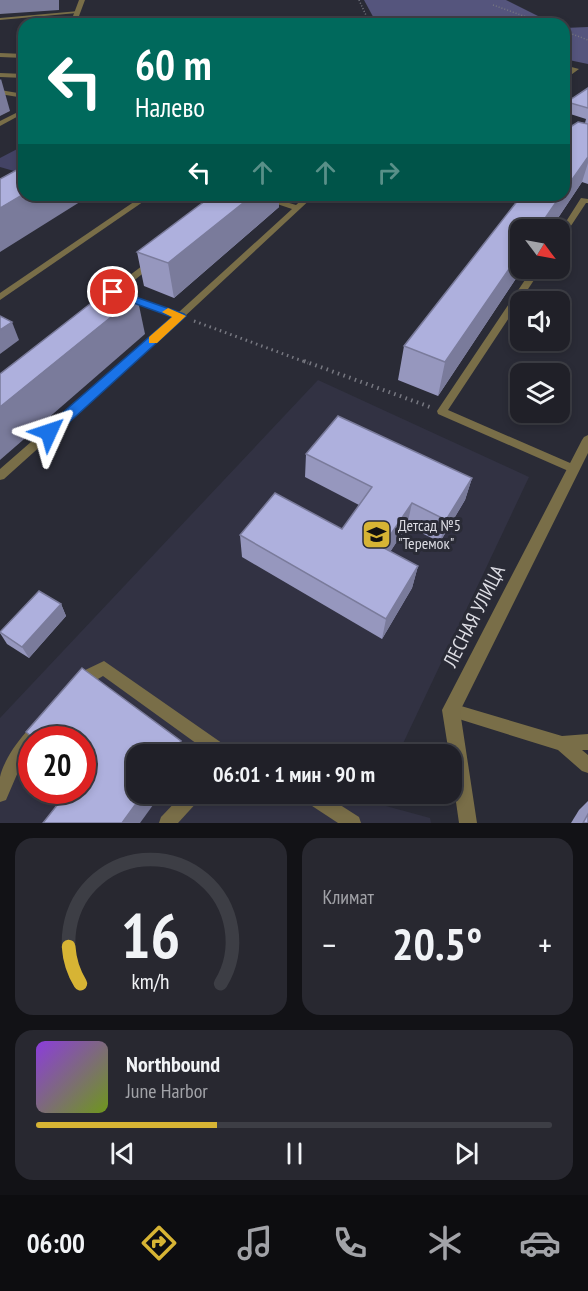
<!DOCTYPE html>
<html lang="ru">
<meta charset="utf-8">
<style>
body{margin:0;font-family:"PT Sans Narrow",sans-serif;background:#282830;color:#f1f3f6;height:100vh;display:flex;flex-direction:column;font-size:22px;white-space:nowrap}
*{box-sizing:border-box;margin:0}
p{font-size:20px;color:#a2a3a8}
.icon{flex:none;width:33px;height:33px;fill:none;stroke:currentColor;stroke-width:2;stroke-linecap:round;stroke-linejoin:round}
.map{position:relative;height:823px;overflow:hidden}
.sheet{display:flex;flex-direction:column;gap:15px;padding:15px;background:#121216;flex:1}
.sheet>*{flex:none}
.guide{position:absolute;left:18px;top:18px;width:552px;height:183px;border-radius:18px;box-shadow:0 3px 9px #0003,0 0 0 2px #3d3e45;background:#00695c;color:#fff;overflow:hidden}
.needle{width:39px;rotate:122deg}
.fabs{position:absolute;left:510px;top:219px;display:grid;gap:12px}
.fabs a{display:grid;place-items:center;width:60px;height:60px;border-radius:12px;background:#202028;box-shadow:0 3px 9px #0003,0 0 0 2px #3d3e45;font-size:30px}
.speed{position:absolute;left:18px;top:726px;display:flex;gap:12px;font-size:30px;font-weight:700;text-align:center}
.speed>*{display:grid;place-content:center;width:78px;height:78px;border-radius:50%;background:#202028;box-shadow:0 3px 9px #0003,0 0 0 2px #3d3e45;line-height:1}
.speed .limit{border:9px solid #d22;background:#fff;color:#111}
.pin{position:absolute;display:grid;place-items:center;width:51px;height:51px;color:#fff;margin:-26px;border:3px solid #fff;border-radius:50%;box-shadow:0 2px 6px #0007}
.me{position:absolute;width:66px;margin:-33px;rotate:48deg;stroke-linejoin:round;filter:drop-shadow(0 0 4px #0008)}
.turn{display:flex;align-items:center;gap:21px;height:126px;padding:0 18px;font-size:27px}
.turn .icon{width:78px;height:78px;stroke-width:2.5}
.turn b{display:block;font-size:42px;line-height:51px}
.lanes{display:flex;align-items:center;height:57px;padding:0 18px;background:#0003;justify-content:center;gap:30px;direction:ltr}
.lanes .off{opacity:.35}
.big{font-size:45px;font-weight:700;line-height:1.1}
.sheet .widget{flex:1;display:flex;flex-direction:column;justify-content:center;gap:9px;min-width:0;padding:0 21px;border-radius:18px;background:#282830}
.sheet .dial{align-items:center;gap:0}
.dial svg{height:156px;overflow:visible;fill:none;stroke:#3d3e45;stroke-width:7;stroke-linecap:round;text-anchor:middle}
.dial text{fill:#f1f3f6;stroke:none}
.song{display:flex;align-items:center;gap:18px}
.cover{width:72px;height:72px;border-radius:9px;background:linear-gradient(135deg,hsl(270 70% 55%),hsl(80 70% 35%))}
.played{height:6px;border-radius:3px;background:linear-gradient(90deg,#d7b434 35%,#3d3e45 35%)}
.keys{display:flex;justify-content:space-around;direction:ltr}
.heat{display:flex;justify-content:space-between;align-items:center;font-size:33px;direction:ltr}
.sheet .tiles{flex:1;display:grid;gap:15px;grid-template-columns:1fr 1fr}
.widget:last-child{grid-column:span 2}
.trip{position:absolute;left:126px;top:744px;width:336px;height:60px;border-radius:18px;background:#202028;box-shadow:0 3px 9px #0003,0 0 0 2px #3d3e45;font-weight:700;line-height:60px;text-align:center}
.menu{display:flex;height:96px;justify-content:space-around;align-items:center;background:#0d0d10;color:#a2a3a8}
.menu .icon{width:42px;height:42px}
.menu .active{color:#d7b434}
.menu b{font-size:27px;color:#f1f3f6}
.map>svg:first-child{display:block}
.built{fill:#323243;fill-rule:evenodd}
.green{fill:#434365}
.forest{fill:#55557d}
.lines{fill:none;stroke-linecap:round;stroke-linejoin:round}
.path-far2{stroke:#777881;stroke-width:1.5;stroke-dasharray:1 2;stroke-linecap:butt}
.path-far1{stroke:#777881;stroke-width:3;stroke-dasharray:1.5 4;stroke-linecap:butt}
.path{stroke:#777881;stroke-width:4;stroke-dasharray:1.5 4.5;stroke-linecap:butt}
.lane{fill:#796e48;fill-rule:evenodd}
.street{fill:#796e48;fill-rule:evenodd}
.wall{fill:#9697be}
.shaded-wall{fill:#7a7b9b}
.building{fill:#aeb0dd;stroke:#7a7b9b;stroke-width:1.5}
.route{fill:#1a73e8;stroke:#114b97;stroke-width:1.5}
.slow{fill:#f59e0b}
.labels{text-anchor:middle;stroke-width:6;stroke-linejoin:round;paint-order:stroke}
.poi-label{font-size:16px;fill:#dddde4;stroke:#2a2b36;text-anchor:start}
.near-street-label{font-size:20px;fill:#dddde4;stroke:#2a2b36}
</style>
<div class="map">
<svg width="588" height="823" viewBox="0 0 588 823">
<rect width="100%" height="100%" fill="#2a2b36"/>
<path class="built" d="M318 380 529 477 398 754H136V794H379L375 803 430 818 431 823H0V718ZM32 740H82V790H32Z"/>
<path class="green" d="M21 147 24 148V165L14 171 0 167V158Z"/>
<g class="forest">
<path d="M364 0H506L554 24H377Z"/>
<path d="M588 27V64L564 59V28Z"/>
</g>
<g class="lines">
<g class="path-far2">
<path d="M359 0 370 24"/>
<path d="M493 5 546 24"/>
<path d="M564 31 588 40"/>
</g>
<path class="path-far1" d="M194 321 308 363"/>
<path class="path" d="M304 361 430 407"/>
<g class="lane">
<path d="M79 11 77 13 0 20V18Z"/>
<path d="M0 53 24 54V58L0 57Z"/>
<path d="M564 65 579 69 564 80V75L571 70 564 69Z"/>
<path d="M0 73 24 74V78L0 77Z"/>
<path d="M0 90 24 94V98L0 94Z"/>
<path d="M24 109V113L0 126V121Z"/>
<path d="M144 195H153L0 300V293Z"/>
<path d="M250 195H262L296 205 307 195H315L183 318 4 479 0 480V469L174 317 124 299V295H130L179 312 292 209Z"/>
<path d="M581 198 588 199V203H586L563 238H560V231Z"/>
<path d="M533 268H542L448 410 577 466 579 469 577 472 573 473 438 414 437 411Z"/>
<path d="M104 661 229 748 231 754H211L103 676 81 689 76 687 74 682 81 672Z"/>
<path d="M451 703 562 736 588 734V750H582L588 755V773L582 771 558 750 446 715 444 710 446 705Z"/>
<path d="M39 722 44 725 47 730 41 740H32V750L24 758 6 800 0 802C0 794 0 785 0 777 3 761 24 729 39 722Z"/>
<path d="M183 794H201L199 800 178 823H159L161 817Z"/>
<path d="M301 794H323L359 817 361 823H338L303 800Z"/>
</g>
<g class="street">
<path d="M79 0H85L76 24H70Z"/>
<path d="M154 257 157 258V262L110 300H102V296Z"/>
<path d="M588 435V453L460 711 477 823H459L452 774V754H449L442 710 582 440 584 437Z"/>
</g>
</g>
<g class="wall">
<path d="M588 88V184L582 182 550 230H520V268H523L438 396 398 380 404 346 585 123 586 119 564 112V111L567 102Z"/>
<path d="M213 195H294L288 200 279 198V207L174 298 144 286 137 252Z"/>
<path d="M306 454 472 478 465 500 440 542 407 526 390 552 418 566 412 588 382 639 242 557 240 535 342 529 359 505 305 477Z"/>
<path d="M61 604 66 616 29 658 7 644 0 633Z"/>
<path d="M588 801V823H571L579 810Z"/>
</g>
<g class="shaded-wall">
<path d="M0 0H59V10L0 14Z"/>
<path d="M1 79 10 111 0 116V80Z"/>
<path d="M588 157V163L582 182 550 230H537L561 195H564V191Z"/>
<path d="M24 194V195H91L0 252V208Z"/>
<path d="M253 195H279V207L174 298 168 263Z"/>
<path d="M287 195H294L288 200Z"/>
<path d="M520 253V268H523L438 396 445 362Z"/>
<path d="M137 296 145 334 0 460V407Z"/>
<path d="M12 322 19 340 0 354V330Z"/>
<path d="M472 478 465 500 440 542 446 520Z"/>
<path d="M412 503 407 526 379 569 382 547Z"/>
<path d="M418 566 412 588 382 639 386 619Z"/>
<path d="M61 604 66 616 29 658 22 647Z"/>
<path d="M181 741 186 754H171Z"/>
<path d="M143 794H161L140 823H122Z"/>
</g>
<g class="building">
<path d="M588 88V108L567 102Z"/>
<path d="M578 122 588 124V157L564 191V131Z"/>
<path d="M24 166V194L0 208V179Z"/>
<path d="M213 195H253L168 263 137 252Z"/>
<path d="M522 195H561L537 230H520V253L445 362 404 346Z"/>
<path d="M113 286 137 296 0 407V374Z"/>
<path d="M0 316 12 322 0 330Z"/>
<path d="M338 416 472 478 446 520 412 503 382 547 418 566 386 619 240 535 275 493 342 529 372 487 306 454Z"/>
<path d="M39 591 61 604 22 647 0 632Z"/>
<path d="M82 668 181 741 171 754H136V794H143L122 823H43L69 790H82V740H36L26 732Z"/>
<path d="M588 814V823H583Z"/>
</g>
<path class="route" d="M113 289 184 314 186 316 54 436H44L42 432 44 429 172 317 109 294V290Z"/>
<path class="slow" d="M168 308 186 316 157 343H149V337L172 317 162 312Z"/>
<defs>
<symbol id="school-square" viewBox="-11 -11 22 22"><rect x="-9" y="-9" width="18" height="18" rx="4" fill="#d7b434" stroke="#2a2b36"/><path d="M0-5L7-2L0 1L-7-2ZM-4 1L0 2.5L4 1V4Q0 6-4 4Z" fill="#111"/></symbol>
</defs>
<g fill-rule="evenodd">
<use href="#school-square" x="360" y="518" width="33" height="33"/>
</g>
<g class="labels">
<g class="poi-label">
<text x="398" y="531">Детсад №5<tspan x="398" dy="18">"Теремок"</tspan></text>
</g>
<g class="near-street-label">
<text transform="translate(474 616) rotate(-63)" y="7">ЛЕСНАЯ УЛИЦА</text>
</g>
</g>
</svg>
<div class="fabs">
<a><svg class="needle" viewBox="-14 -14 28 28"><path d="M0-13l5 13h-10z" fill="#e53935"/><path d="M0 13l5-13h-10z" fill="#a2a3a8"/></svg></a>
<a><svg class="icon" aria-label="sound" viewBox="0 0 24 24"><path d="M4 9h4l5-4v14l-5-4H4zM17 9q2 3 0 6"/></svg></a>
<a><svg class="icon" aria-label="layers" viewBox="0 0 24 24"><path d="M12 4l9 5-9 5-9-5zM3 14l9 5 9-5"/></svg></a>
</div>
<div class="speed"><div class="limit">20</div></div>
<div class="pin" style="left:113px;top:292px;background:#d93025"><svg class="icon" aria-label="arrive" viewBox="0 0 24 24"><path d="M6 21V4h12l-3 4 3 4H6"/></svg></div>
<svg class="me" style="left:49px;top:432px" viewBox="-20 -20 40 40"><path d="M0-17L14 15 0 8-14 15z" fill="#1a73e8" stroke="#fff" stroke-width="4"/></svg>
<div class="trip">06:01 · 1 мин · 90 m</div>
<div class="guide">
<div class="turn"><svg class="icon" aria-label="left" viewBox="0 0 24 24"><path d="M17 20v-9H6M10 6l-5 5 5 5"/></svg><div><b>60 m</b>Налево</div></div>
<div class="lanes"><svg class="icon" aria-label="left" viewBox="0 0 24 24"><path d="M17 20v-9H6M10 6l-5 5 5 5"/></svg><svg class="icon off" aria-label="ahead" viewBox="0 0 24 24"><path d="M12 20V5M6 11l6-6 6 6"/></svg><svg class="icon off" aria-label="ahead" viewBox="0 0 24 24"><path d="M12 20V5M6 11l6-6 6 6"/></svg><svg class="icon off" aria-label="right" viewBox="0 0 24 24"><path d="M7 20v-9h11M14 6l5 5-5 5"/></svg></div>
</div>
</div>
<section class="sheet">
<div class="tiles">
<div class="widget dial"><svg viewBox="0 0 100 80">
<path d="M14 69A42 42 0 1 1 86 69"/>
<path d="M14 69A42 42 0 0 1 8 50" stroke="#d7b434"/>
<text x="50" y="56" font-size="32" font-weight="700">16</text>
<text x="50" y="72" font-size="11">km/h</text>
</svg></div>
<div class="widget"><p>Климат</p>
<div class="heat"><a>−</a><b class="big">20.5°</b><a>+</a></div>
</div>
<div class="widget">
<div class="song"><i class="cover"></i><div><b>Northbound</b><p>June Harbor</p></div></div>
<div class="played"></div>
<div class="keys"><svg class="icon" aria-label="previous" viewBox="0 0 24 24"><path d="M18 5L8 12l10 7zM5 5v14"/></svg><svg class="icon" aria-label="pause" viewBox="0 0 24 24"><path d="M8 5v14M16 5v14"/></svg><svg class="icon" aria-label="next" viewBox="0 0 24 24"><path d="M6 5l10 7-10 7zM19 5v14"/></svg></div>
</div>
</div>
</section>
<nav class="menu">
<b>06:00</b>
<svg class="icon active" aria-label="directions" viewBox="0 0 24 24"><path d="M12 3l9 9-9 9-9-9zM9 14v-3h6M13 9l2 2-2 2"/></svg>
<svg class="icon" aria-label="music" viewBox="0 0 24 24"><path d="M9 18V5l10-2v13"/><circle cx="6" cy="18" r="3"/><circle cx="16" cy="16" r="3"/></svg>
<svg class="icon" aria-label="phone" viewBox="0 0 24 24"><path d="M5 4h4l2 5-3 2q2 4 5 5l2-3 5 2v4C11 20 4 13 5 4z"/></svg>
<svg class="icon" aria-label="climate" viewBox="0 0 24 24"><path d="M12 3v18M4 7l16 10M4 17L20 7"/></svg>
<svg class="icon" aria-label="car" viewBox="0 0 24 24"><path d="M5 17H2v-5l4-1 3-4h7l3 4 3 1v5h-3M9 17h6M6 11h13"/><circle cx="7" cy="17" r="2"/><circle cx="17" cy="17" r="2"/></svg>
</nav>
